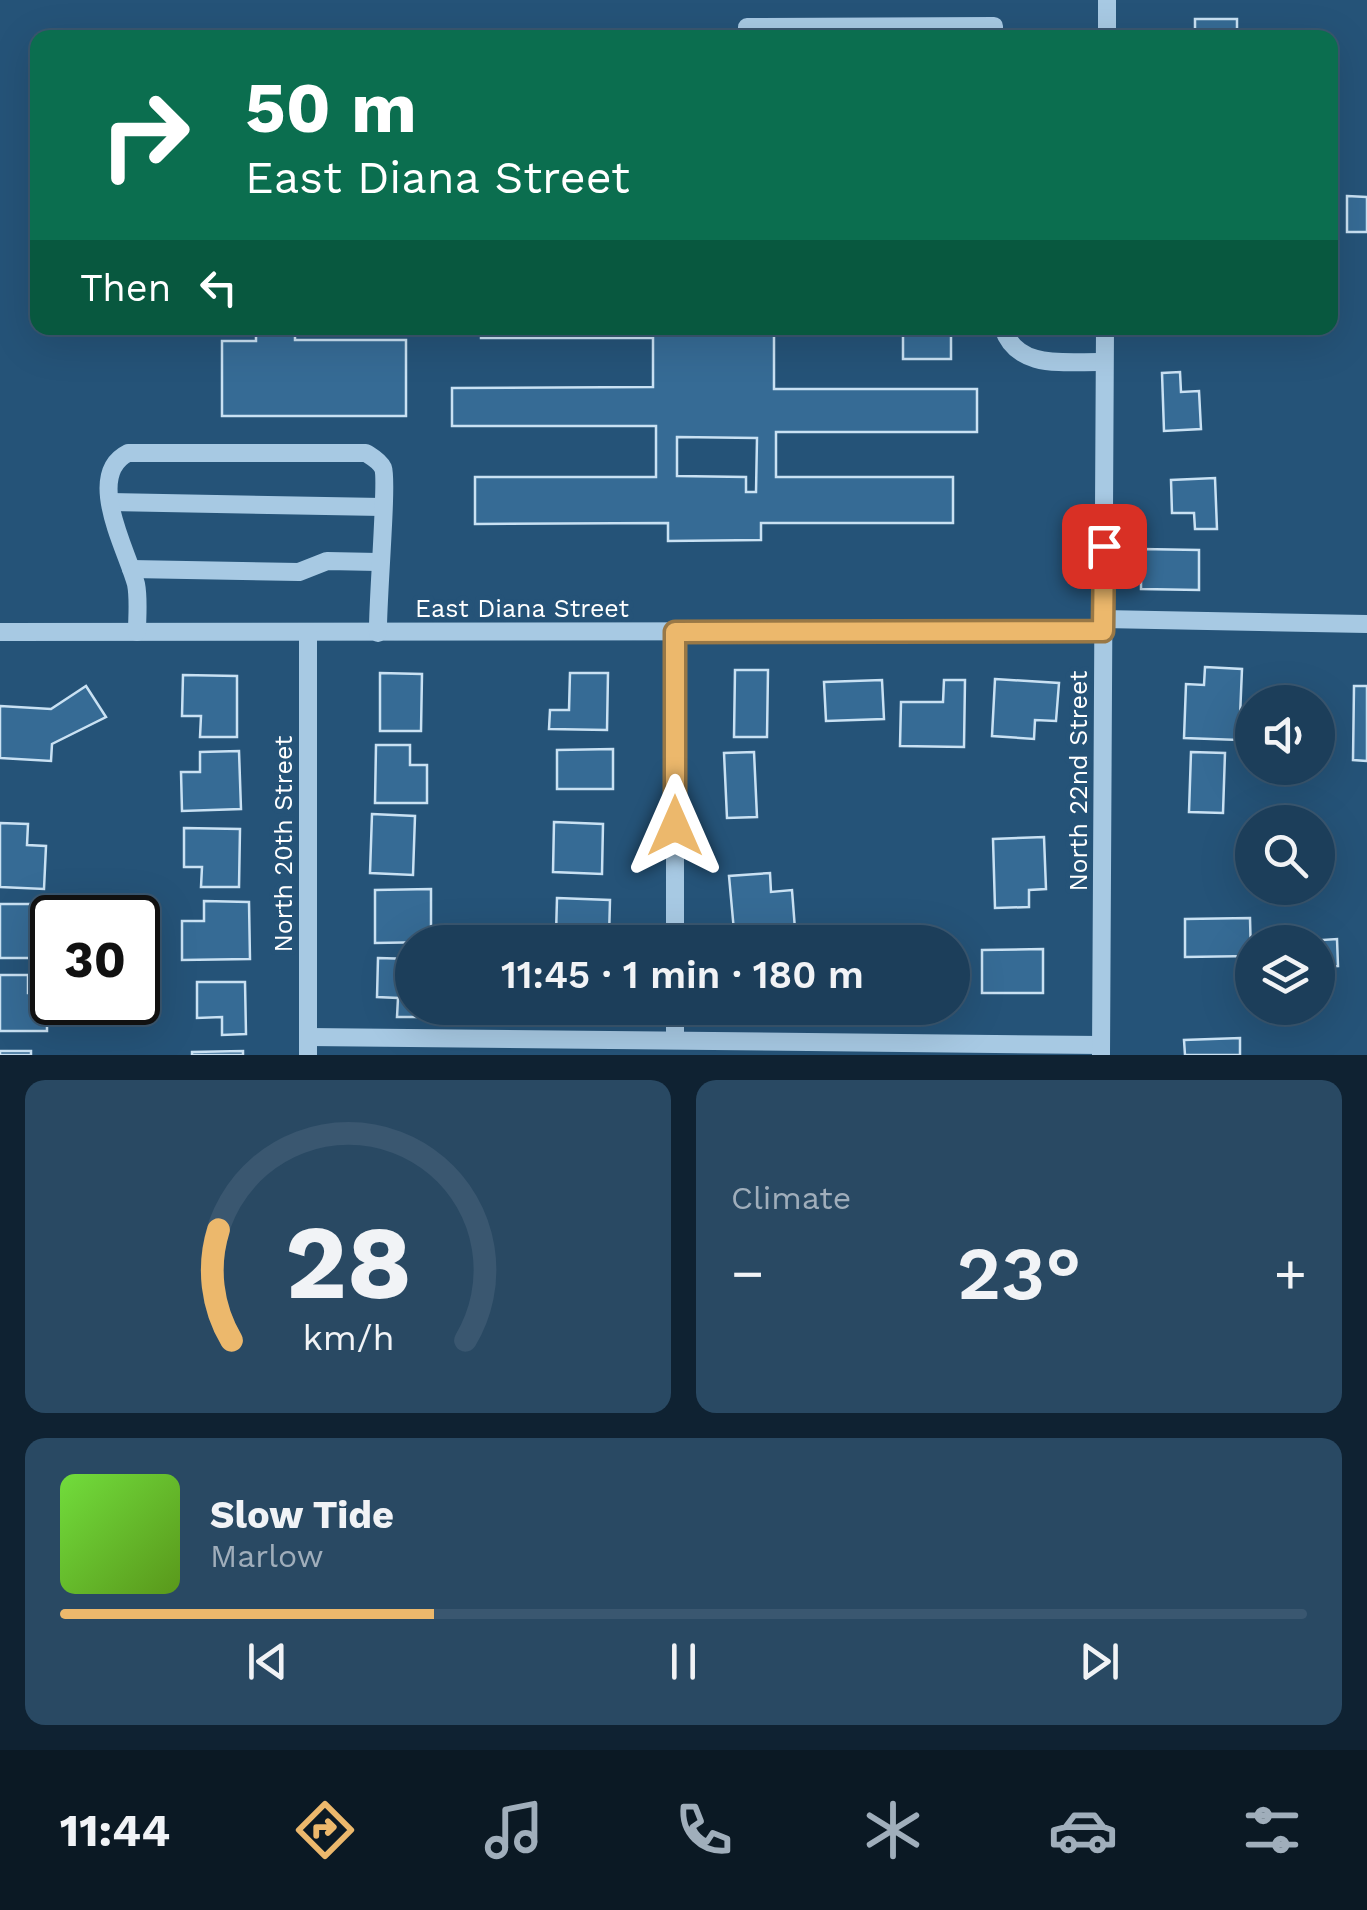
<!DOCTYPE html>
<meta charset="utf-8">
<style>
body{margin:0;font-family:"Work Sans",sans-serif;background:#294963;color:#f1f3f6;height:100vh;display:flex;flex-direction:column;font-size:38px;white-space:nowrap}
*{box-sizing:border-box;margin:0}
p{font-size:32px;color:#a0aebb}
.icon{flex:none;width:55px;height:55px;fill:none;stroke:currentColor;stroke-width:2;stroke-linecap:round;stroke-linejoin:round}
.map{position:relative;height:1055px;overflow:hidden}
.drawer{display:flex;flex-direction:column;gap:25px;padding:25px;background:#0f2232;flex:1}
.drawer>*{flex:none}
.hud{position:absolute;left:30px;top:30px;width:1308px;height:305px;border-radius:20px;box-shadow:0 10px 40px #0002,0 0 0 2px #3a5770;background:#0b6e4f;color:#fff;overflow:hidden}
.fabs{position:absolute;left:1235px;top:685px;display:grid;gap:20px}
.fabs a{display:grid;place-items:center;width:100px;height:100px;border-radius:50%;background:#1c3e5a;box-shadow:0 10px 40px #0002,0 0 0 2px #3a5770;font-size:50px}
.speed{position:absolute;left:30px;top:895px;display:flex;gap:20px;font-size:50px;font-weight:700;text-align:center}
.speed>*{display:grid;place-content:center;width:130px;height:130px;border-radius:50%;background:#1c3e5a;box-shadow:0 10px 40px #0002,0 0 0 2px #3a5770;line-height:1}
.speed .limit{border:5px solid #111;border-radius:15px;background:#fff;color:#111}
.pin{position:absolute;display:grid;place-items:center;width:85px;height:85px;color:#fff;margin:-42px;border-radius:20px;box-shadow:0 5px 15px #0006}
.me{position:absolute;width:110px;margin:-55px;rotate:0deg;stroke-linejoin:round;filter:drop-shadow(0 0 8px #0008)}
.turn{display:flex;align-items:center;gap:35px;height:210px;padding:0 50px;font-size:45px}
.turn .icon{width:130px;height:130px;stroke-width:2.5}
.turn b{display:block;font-size:70px;line-height:85px}
.then{display:flex;align-items:center;height:95px;padding:0 50px;background:#0003;gap:20px;font-size:38px}
.big{font-size:75px;font-weight:600;line-height:1.1}
.drawer .tile{flex:1;display:flex;flex-direction:column;justify-content:center;gap:15px;min-width:0;padding:0 35px;border-radius:20px;background:#294963}
.drawer .dial{align-items:center;gap:0}
.dial svg{height:260px;overflow:visible;fill:none;stroke:#3a5770;stroke-width:7;stroke-linecap:round;text-anchor:middle}
.dial text{fill:#f1f3f6;stroke:none}
.song{display:flex;align-items:center;gap:30px}
.cover{width:120px;height:120px;border-radius:15px;background:linear-gradient(135deg,hsl(100 70% 55%),hsl(90 70% 35%))}
.played{height:10px;border-radius:5px;background:linear-gradient(90deg,#ecb86c 30%,#3a5770 30%)}
.keys{display:flex;justify-content:space-around;direction:ltr}
.heat{display:flex;justify-content:space-between;align-items:center;font-size:55px;direction:ltr}
.drawer .tiles{flex:1;display:grid;gap:25px;grid-template-columns:1fr 1fr}
.tile:last-child{grid-column:span 2}
.trip{position:absolute;left:395px;top:925px;width:575px;height:100px;border-radius:50px;background:#1c3e5a;box-shadow:0 10px 40px #0002,0 0 0 2px #3a5770;font-weight:600;line-height:100px;text-align:center}
.tabs{display:flex;height:160px;justify-content:space-around;align-items:center;background:#0b1924;color:#a0aebb}
.tabs .icon{width:70px;height:70px}
.tabs .on{color:#ecb86c}
.tabs b{font-size:45px;color:#f1f3f6}
.map>svg:first-child{display:block}
.building{fill:#366b95;stroke:#c9e1f3;stroke-width:2.5;fill-rule:evenodd}
.lines{fill:none;stroke-linecap:round;stroke-linejoin:round}
.minor{stroke:#a7c9e3;stroke-width:18}
.route-casing{stroke:#997846;stroke-width:25}
.route{stroke:#ecb86c;stroke-width:18}
.labels{text-anchor:middle;stroke-width:10;stroke-linejoin:round;paint-order:stroke}
.street-label{font-size:25px;fill:#fff;stroke:#255378}
</style>
<div class="map">
<svg width="1367" height="1055" viewBox="0 0 1367 1055">
<rect width="100%" height="100%" fill="#255378"/>
<g class="building">
<rect x="1195" y="19" width="42" height="19"/>
<path d="M1347 196 1367 197V232H1347Z"/>
<path d="M481 328H711V335H758V328H951V359H903V333H774V389H977V432H776V477H953V523H761V540L668 541V523L475 524V477H656V426H452V388L653 387V338H481ZM677 437 757 438 756 492H746V477L677 476Z"/>
<path d="M256 335H295V340H406V416H222V341H256Z"/>
<path d="M1180 372 1181 392 1199 391 1201 429 1164 431 1162 373Z"/>
<path d="M1215 478 1217 529H1195L1194 513H1172L1171 480Z"/>
<path d="M1141 549 1199 550V590L1141 589Z"/>
<path d="M1205 667 1242 669 1239 740 1184 738 1186 684 1204 685Z"/>
<path d="M735 670H768L767 737H734Z"/>
<path d="M380 673 422 674 421 731H380Z"/>
<path d="M570 673H608L607 730 549 729 550 710H569Z"/>
<path d="M183 675 237 676V737H200L201 716H182Z"/>
<path d="M995 679 1059 683 1056 721 1035 720 1034 739 992 736Z"/>
<path d="M882 680 884 719 826 721 824 682Z"/>
<path d="M944 680H965L964 747 900 746 901 702H943Z"/>
<path d="M86 686 106 717 52 744 51 761 0 758V706L51 709Z"/>
<path d="M1354 686H1367V761L1353 760Z"/>
<path d="M376 745H410V765H427V803H375Z"/>
<path d="M613 749V789H557V750Z"/>
<path d="M239 751 241 809 182 811 181 772H200V752Z"/>
<path d="M754 752 757 817 727 818 724 753Z"/>
<path d="M1191 752 1225 753 1223 813 1189 812Z"/>
<path d="M372 814 415 816 413 875 370 873Z"/>
<path d="M554 822 603 824 602 874 553 872Z"/>
<path d="M0 823 28 824 27 845 46 846 44 889 0 887Z"/>
<path d="M184 828 240 829 239 887H201L202 867H184Z"/>
<path d="M1044 837 1046 889 1029 890V907L995 908 993 839Z"/>
<path d="M770 873 771 892 792 890 796 942H735L729 876Z"/>
<path d="M431 889V942L375 943V890Z"/>
<path d="M557 898 610 900 609 937 556 935Z"/>
<path d="M204 901 249 902 250 959 182 960V921H204Z"/>
<path d="M0 904H60V918H52V940H42V958H0Z"/>
<path d="M1250 918 1251 956 1185 957V919Z"/>
<path d="M903 926V942H851V927Z"/>
<path d="M1337 939 1338 966 1318 967V942L1307 941Z"/>
<path d="M1043 949V993H982V950Z"/>
<path d="M378 958 412 959V1008H418V1017H397L398 998 377 997Z"/>
<path d="M0 975H28V993H47V1031H0Z"/>
<path d="M197 982H245L246 1034 222 1035V1017L197 1018Z"/>
<rect x="561" y="1008" width="55" height="8"/>
<path d="M1240 1038V1055H1185L1184 1040Z"/>
<rect x="0" y="1051" width="31" height="4"/>
<path d="M243 1051V1055H192V1052Z"/>
</g>
<g class="lines">
<g class="minor">
<path d="M747 38V27L994 26V38"/>
<path d="M1107 38V0"/>
<path d="M1003 328C1017 371 1067 361 1104 362"/>
<path d="M110 502 382 507"/>
<path d="M131 569 299 572 327 561 378 562"/>
<path d="M1103 619 1367 624"/>
<path d="M0 632 1103 631"/>
<path d="M137 632C137 617 139 599 136 584 127 550 84 475 128 453H366C372 457 379 460 383 468 388 480 377 606 378 633"/>
<path d="M675 632V942"/>
<path d="M675 1008V1039"/>
<path d="M308 1037 1101 1045"/>
<path d="M308 1055V633"/>
<path d="M1101 1055 1105 328"/>
</g>
</g>
<g class="lines">
<defs>
<path id="route" d="M675 826V632L1103 631 1104 546"/>
</defs>
<use href="#route" class="route-casing"/>
<use href="#route" class="route"/>
</g>
<g class="labels">
<g class="street-label">
<text x="522" y="617">East Diana Street</text>
<text transform="translate(1078 781) rotate(-90)" y="9">North 22nd Street</text>
<text transform="translate(283 844) rotate(-90)" y="9">North 20th Street</text>
</g>
</g>
</svg>
<div class="fabs">
<a><svg class="icon" aria-label="sound" viewBox="0 0 24 24"><path d="M4 9h4l5-4v14l-5-4H4zM17 9q2 3 0 6"/></svg></a>
<a><svg class="icon" aria-label="search" viewBox="0 0 24 24"><circle cx="10" cy="10" r="6"/><path d="M15 15l6 6"/></svg></a>
<a><svg class="icon" aria-label="layers" viewBox="0 0 24 24"><path d="M12 4l9 5-9 5-9-5zM3 14l9 5 9-5"/></svg></a>
</div>
<div class="speed"><div class="limit">30</div></div>
<div class="pin" style="left:1104px;top:546px;background:#d93025"><svg class="icon" aria-label="arrive" viewBox="0 0 24 24"><path d="M6 21V4h12l-3 4 3 4H6"/></svg></div>
<svg class="me" style="left:675px;top:826px" viewBox="-20 -20 40 40"><path d="M0-17L14 15 0 8-14 15z" fill="#ecb86c" stroke="#fff" stroke-width="4"/></svg>
<div class="trip">11:45 · 1 min · 180 m</div>
<div class="hud">
<div class="turn"><svg class="icon" aria-label="right" viewBox="0 0 24 24"><path d="M7 20v-9h11M14 6l5 5-5 5"/></svg><div><b>50 m</b>East Diana Street</div></div>
<div class="then">Then<svg class="icon" aria-label="left" viewBox="0 0 24 24"><path d="M17 20v-9H6M10 6l-5 5 5 5"/></svg></div>
</div>
</div>
<section class="drawer">
<div class="tiles">
<div class="tile dial"><svg viewBox="0 0 100 80">
<path d="M14 69A42 42 0 1 1 86 69"/>
<path d="M14 69A42 42 0 0 1 10 35" stroke="#ecb86c"/>
<text x="50" y="56" font-size="32" font-weight="700">28</text>
<text x="50" y="72" font-size="11">km/h</text>
</svg></div>
<div class="tile"><p>Climate</p>
<div class="heat"><a>−</a><b class="big">23°</b><a>+</a></div>
</div>
<div class="tile">
<div class="song"><i class="cover"></i><div><b>Slow Tide</b><p>Marlow</p></div></div>
<div class="played"></div>
<div class="keys"><svg class="icon" aria-label="previous" viewBox="0 0 24 24"><path d="M18 5L8 12l10 7zM5 5v14"/></svg><svg class="icon" aria-label="pause" viewBox="0 0 24 24"><path d="M8 5v14M16 5v14"/></svg><svg class="icon" aria-label="next" viewBox="0 0 24 24"><path d="M6 5l10 7-10 7zM19 5v14"/></svg></div>
</div>
</div>
</section>
<nav class="tabs">
<b>11:44</b>
<svg class="icon on" aria-label="directions" viewBox="0 0 24 24"><path d="M12 3l9 9-9 9-9-9zM9 14v-3h6M13 9l2 2-2 2"/></svg>
<svg class="icon" aria-label="music" viewBox="0 0 24 24"><path d="M9 18V5l10-2v13"/><circle cx="6" cy="18" r="3"/><circle cx="16" cy="16" r="3"/></svg>
<svg class="icon" aria-label="phone" viewBox="0 0 24 24"><path d="M5 4h4l2 5-3 2q2 4 5 5l2-3 5 2v4C11 20 4 13 5 4z"/></svg>
<svg class="icon" aria-label="climate" viewBox="0 0 24 24"><path d="M12 3v18M4 7l16 10M4 17L20 7"/></svg>
<svg class="icon" aria-label="car" viewBox="0 0 24 24"><path d="M5 17H2v-5l4-1 3-4h7l3 4 3 1v5h-3M9 17h6M6 11h13"/><circle cx="7" cy="17" r="2"/><circle cx="17" cy="17" r="2"/></svg>
<svg class="icon" aria-label="filters" viewBox="0 0 24 24"><path d="M4 7h16M4 17h16"/><circle cx="9" cy="7" r="2"/><circle cx="15" cy="17" r="2"/></svg>
</nav>
